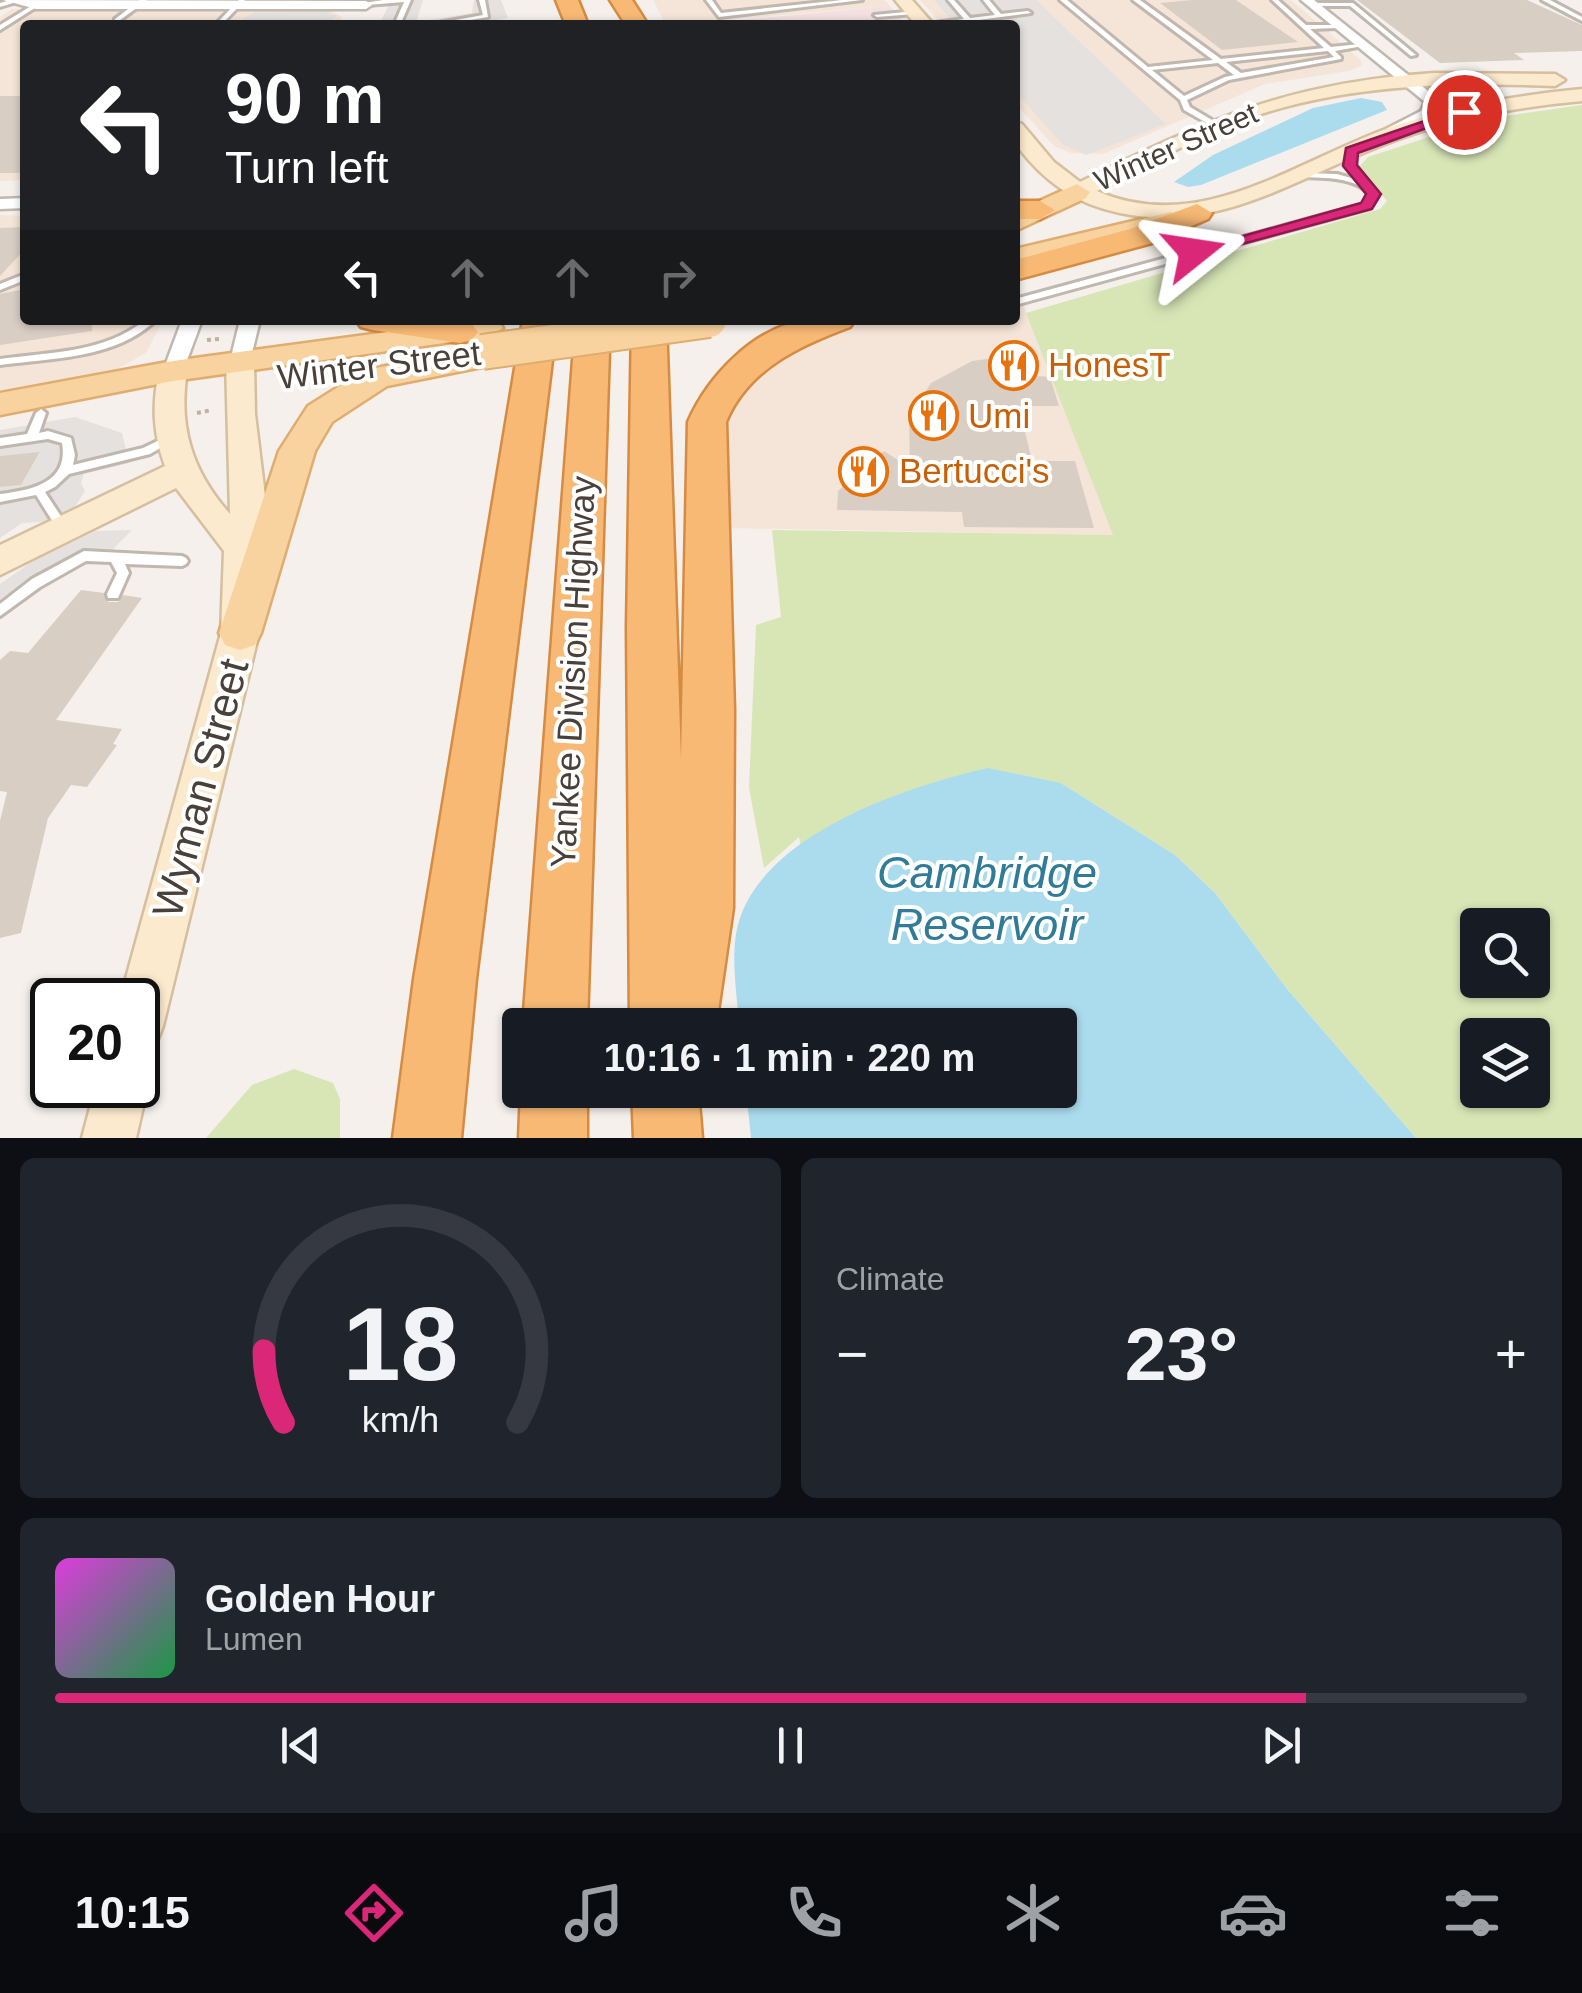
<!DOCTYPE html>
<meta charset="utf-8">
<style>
body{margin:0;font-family:Arial,sans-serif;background:#20242c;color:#f1f3f6;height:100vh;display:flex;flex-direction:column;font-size:38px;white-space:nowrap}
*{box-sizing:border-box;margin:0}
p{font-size:32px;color:#9ea1a6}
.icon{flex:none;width:55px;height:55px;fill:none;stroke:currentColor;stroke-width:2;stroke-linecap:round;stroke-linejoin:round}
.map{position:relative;height:1138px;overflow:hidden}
.side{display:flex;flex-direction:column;gap:20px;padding:20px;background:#0d0f14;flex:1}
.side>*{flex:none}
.guide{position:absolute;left:20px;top:20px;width:1000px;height:305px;border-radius:10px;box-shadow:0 2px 8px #0004;background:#202124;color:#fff;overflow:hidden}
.buttons{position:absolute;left:1460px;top:908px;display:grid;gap:20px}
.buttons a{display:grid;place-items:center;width:90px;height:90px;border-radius:10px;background:#171b24;box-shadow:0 2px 8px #0004;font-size:50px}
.speed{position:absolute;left:30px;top:978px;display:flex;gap:20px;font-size:50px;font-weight:700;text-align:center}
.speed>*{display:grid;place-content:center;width:130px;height:130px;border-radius:50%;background:#171b24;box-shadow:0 2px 8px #0004;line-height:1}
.speed .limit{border:5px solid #111;border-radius:15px;background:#fff;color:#111}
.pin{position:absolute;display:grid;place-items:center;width:85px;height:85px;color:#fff;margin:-42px;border:5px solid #fff;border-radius:50%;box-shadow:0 2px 10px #0007}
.me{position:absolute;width:110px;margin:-55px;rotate:75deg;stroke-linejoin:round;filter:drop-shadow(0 0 8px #0008)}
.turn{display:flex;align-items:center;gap:35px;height:210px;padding:0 40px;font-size:45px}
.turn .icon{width:130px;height:130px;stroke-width:2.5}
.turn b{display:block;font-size:70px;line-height:85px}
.lanes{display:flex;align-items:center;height:95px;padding:0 40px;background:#0003;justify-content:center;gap:50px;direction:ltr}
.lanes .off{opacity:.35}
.big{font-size:75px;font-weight:600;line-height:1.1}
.side .widget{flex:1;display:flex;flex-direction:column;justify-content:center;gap:15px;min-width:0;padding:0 35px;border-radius:15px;background:#20242c}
.side .dial{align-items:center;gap:0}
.dial svg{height:260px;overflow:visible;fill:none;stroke:#363941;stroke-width:7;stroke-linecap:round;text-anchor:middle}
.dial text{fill:#f1f3f6;stroke:none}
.song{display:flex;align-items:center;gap:30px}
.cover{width:120px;height:120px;border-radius:15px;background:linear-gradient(135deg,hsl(300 70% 55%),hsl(140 70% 35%))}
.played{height:10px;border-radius:5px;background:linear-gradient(90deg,#db2777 85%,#363941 85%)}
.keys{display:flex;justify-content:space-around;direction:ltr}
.heat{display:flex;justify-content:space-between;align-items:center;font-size:55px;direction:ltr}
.side .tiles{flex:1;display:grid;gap:20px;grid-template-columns:1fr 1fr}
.widget:last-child{grid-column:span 2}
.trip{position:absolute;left:502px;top:1008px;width:575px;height:100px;border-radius:10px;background:#171b24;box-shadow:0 2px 8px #0004;font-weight:600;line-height:100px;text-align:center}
.dock{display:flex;height:160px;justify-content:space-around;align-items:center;background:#090b0e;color:#9ea1a6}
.dock .icon{width:70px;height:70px}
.dock .selected{color:#db2777}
.dock b{font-size:45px;color:#f1f3f6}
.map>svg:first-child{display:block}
.commercial{fill:#f5e5d8}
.medical{fill:#f4e0e0}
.green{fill:#d8e6b6;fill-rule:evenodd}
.parking{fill:#e4e1df}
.water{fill:#abdcee}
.building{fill:#d9cec4}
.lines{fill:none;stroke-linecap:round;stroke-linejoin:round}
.lane-casing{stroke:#c0b7ae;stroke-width:6}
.street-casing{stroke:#c0b7ae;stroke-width:5}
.secondary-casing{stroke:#d5bf9f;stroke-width:5}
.primary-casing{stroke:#dfad6f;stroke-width:5}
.highway-casing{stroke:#d68b43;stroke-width:5}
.path{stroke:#c1b1a0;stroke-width:4;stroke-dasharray:4 4;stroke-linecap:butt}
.lane{fill:#fff;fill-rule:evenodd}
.street{fill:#fff;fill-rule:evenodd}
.secondary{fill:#fceace;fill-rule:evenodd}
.primary{fill:#f9d39f;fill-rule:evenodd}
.highway{fill:#f7b974;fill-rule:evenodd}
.primary-bridge-casing{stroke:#dfad6f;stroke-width:38;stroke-linecap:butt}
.primary-bridge{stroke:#f9d39f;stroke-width:34}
.route{fill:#db2777;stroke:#8e194d;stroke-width:2.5}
.labels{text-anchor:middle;stroke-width:8;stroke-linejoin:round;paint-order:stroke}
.far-street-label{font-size:30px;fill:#494039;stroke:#fff}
.street-label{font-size:35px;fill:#494039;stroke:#fff}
.food-label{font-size:35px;fill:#c56008;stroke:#fff;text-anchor:start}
.near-street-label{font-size:42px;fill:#494039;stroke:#fff}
.near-water-label{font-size:45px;font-style:italic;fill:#307b98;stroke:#fff}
</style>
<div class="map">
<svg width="1582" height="1138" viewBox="0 0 1582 1138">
<rect width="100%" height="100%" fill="#f5f0eb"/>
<g class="commercial">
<path d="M653 0H884L890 6 666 25Z"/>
<path d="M920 0H1291L1361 60 1362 65 1349 71 1265 84 1103 154 1071 153 1054 146 1015 103V25H943Z"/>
<path d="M12 9 331 11 342 17 338 25H25V180L0 181V17Z"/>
<path d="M0 215 25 216V320H163L146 353 117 369 0 390Z"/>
<path d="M1015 284 1114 535 728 528 726 429 734 405 756 377 810 342 872 320H1015Z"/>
</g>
<path class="medical" d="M890 6 906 25H686Z"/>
<g class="green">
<path d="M1582 105V1138H1416L1287 989 1215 893 1175 855 1061 783 842 819 801 848 799 837 764 868 749 788 756 625 781 617 772 530 1113 535 1026 313 1380 209 1387 201 1358 168 1368 157 1484 119ZM1478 925H1532V980H1478ZM1478 1035H1532V1090H1478Z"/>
<path d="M294 1069 333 1083 340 1099V1138H206L252 1085Z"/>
</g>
<g class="parking">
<path d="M391 0H423L416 22 472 13 474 0H501L508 18 468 25H379Z"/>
<path d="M934 0H1036L1166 124 1086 155 1062 144 1015 91V25H956Z"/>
<path d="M331 11 329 15H337L329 25H232L255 12Z"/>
<path d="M75 417 122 433 129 463 84 474 81 483 85 491 74 508 41 522 22 523 0 538V487L21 485 40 453 0 456V430Z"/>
<path d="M132 530 107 555 92 554 0 611V584L30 563 96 531Z"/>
</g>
<g class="water">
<path d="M1361 98 1382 102 1387 110 1201 185 1188 187 1174 182 1213 155 1313 108Z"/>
<path d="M988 768 1061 783 1175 855 1215 893 1287 989 1416 1138H751L746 1090H1060V1025H739C737 992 729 950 740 918 770 831 909 786 988 768Z"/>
</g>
<g class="building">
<path d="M1192 0H1236L1298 42 1222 50 1160 3Z"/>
<path d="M1357 0H1527L1582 25V51L1514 53 1524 60 1440 63Z"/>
<rect x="0" y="96" width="25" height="77"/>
<path d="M25 227V249L0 276V228Z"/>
<path d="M25 289V320H92V331L0 345V294Z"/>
<path d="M1031 353 1037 376 1050 377 1059 406H1019L1032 461H1075L1094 528 964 527 962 512 837 510 838 491 884 451 910 468 909 417 931 383 972 361Z"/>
<path d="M40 452 21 485 0 487V456Z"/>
<path d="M81 590 104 593 108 602H118L123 595 142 598 56 720 122 729 113 744 117 745 87 787 71 785 48 818 21 933 0 938V821L7 792 0 791V660L10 651 28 653Z"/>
</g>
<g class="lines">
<defs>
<g id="lane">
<path d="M11 0 13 3 0 7V3Z"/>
<path d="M140 0H147L119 21H115V19Z"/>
<path d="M239 0H245L221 25H215Z"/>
<path d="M383 0H411L400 25H394L404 2 367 5 364 3Z"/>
<path d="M479 0H485L488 17 442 25H428L483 15Z"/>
<path d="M706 0H712L721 13 842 0H862L719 17Z"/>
<path d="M948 0H954L970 18 995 15 983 0H989L1001 14 1028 11 1031 13 941 25H922L964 19Z"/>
<path d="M1060 0H1067L1148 67 1213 60 1133 0H1140L1221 59 1324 48 1272 0H1278L1306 25H1339L1337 28 1310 29 1331 47 1360 44 1363 46 1335 51 1341 57V59L1229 80 1187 100 1190 107 1217 123 1218 125 1214 127 1184 110 1180 100ZM1328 51 1334 57 1241 73 1226 62ZM1218 63 1234 75 1225 77 1184 96 1152 70Z"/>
<path d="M1542 0H1550L1582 17V21Z"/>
<path d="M36 3 38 6 0 30V25Z"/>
<path d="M1313 3H1353L1416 55 1411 56 1350 6H1311Z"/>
<path d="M916 11 914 14 877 17 874 15Z"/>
<path d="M1348 148 1355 150 1354 166 1378 194 1370 208 1015 305V299L1364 204 1370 194C1355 177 1325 178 1303 177L1299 175 1303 173 1337 174 1358 180 1346 166Z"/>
<path d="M25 274V280L0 290V284Z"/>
<path d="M145 320H156C116 359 52 358 0 365V359C50 352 105 353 145 320Z"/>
<path d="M41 409 46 413 39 433 48 431 71 438 75 455 73 465 143 448 168 436 174 440 150 454 69 474 55 487 45 492 68 527 62 531 58 530 36 495 0 502V494C31 490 69 483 62 443L48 439 0 446V438L27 434 36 413Z"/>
<path d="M84 551 182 556 186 558 188 561 186 564 182 566 125 564 129 573 118 598H108L107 594 117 573 111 562 86 561 40 587 0 616V604L32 579Z"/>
</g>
<g id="street">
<path d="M3 0 366 1 372 5 366 9H36Z"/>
<path d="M1301 0H1314L1437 98 1432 117 1396 135H1386V129L1421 111 1425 102Z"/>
<path d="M25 198V208L0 209V199Z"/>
<path d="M182 320H202L183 371 173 377 163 371Z"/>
<path d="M240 320H260L250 361 240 367 230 361Z"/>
</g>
<g id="secondary">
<path d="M895 0H912L934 25H916Z"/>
<path d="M1434 73 1555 74 1565 80 1555 86C1450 82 1343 84 1243 120 1192 139 1145 167 1097 191 1202 237 1298 159 1394 126 1455 106 1518 95 1582 89V101C1516 107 1450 119 1388 143 1297 177 1220 234 1120 213 1074 204 1042 180 1015 143V122L1022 124 1054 162 1080 182C1209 119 1287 83 1434 73Z"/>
<path d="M240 352 254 361 255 414 265 496 258 547 259 633 163 1026 156 1044 138 1051V1000H120L221 633 224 551 176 488 0 575V545L165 466C153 433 152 405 159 371L173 362 187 371C178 427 192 471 230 514L226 361Z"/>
<path d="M138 1066 148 1085 136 1138H82L96 1085H138Z"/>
</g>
<g id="primary">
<path d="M1077 184 1090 192 1086 198 1015 231V212Z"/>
<path d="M1171 212 1185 220 1181 226 1015 267V249Z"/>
<path d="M477 320 498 321 503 328 487 337 173 381 0 415V393L173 361Z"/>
<path d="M481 348 492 351 497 358 492 365 387 386 332 422 315 451 261 633 255 645 240 650 225 645 219 633 279 451 308 406 365 370Z"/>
</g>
<g id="highway">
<path d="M556 0H578L588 25H566Z"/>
<path d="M610 0H632L648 25H626Z"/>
<path d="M1015 201H1040L1055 210 1040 219H1015Z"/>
<path d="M1197 204 1212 213 1208 219 1152 243 1015 280V260L1130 229Z"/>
<path d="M356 320H450L472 324 478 332 472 340 460 343 373 330 361 327Z"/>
<path d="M523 320H557L476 979 461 1138H393L414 979Z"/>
<path d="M576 320H610L587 1025H523Z"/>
<path d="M632 320H666L681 759 688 422C708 376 755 326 808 320 824 318 840 320 855 320L850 327C799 346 748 369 726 422L734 710 733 908 716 1025H630L627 627Z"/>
<path d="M521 1090H587V1138H519Z"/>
<path d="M632 1090H698L702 1138H634Z"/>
</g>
</defs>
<use href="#lane" class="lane-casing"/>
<use href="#street" class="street-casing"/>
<use href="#secondary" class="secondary-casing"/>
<use href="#primary" class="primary-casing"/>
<use href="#highway" class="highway-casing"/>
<g class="path">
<path d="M207 340 219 339"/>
<path d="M197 413 212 410"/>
</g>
<use href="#lane" class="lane"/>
<use href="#street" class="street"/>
<use href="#secondary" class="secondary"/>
<use href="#primary" class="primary"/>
<use href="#highway" class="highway"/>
<defs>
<path id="primary-bridge" d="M482 352 709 320"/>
</defs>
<use href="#primary-bridge" class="primary-bridge-casing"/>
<use href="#primary-bridge" class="primary-bridge"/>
</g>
<path class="route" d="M1459 109 1471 112 1358 153 1357 165 1381 194 1372 209 1194 257 1186 252 1361 203 1366 194 1343 166 1346 148Z"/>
<defs>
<symbol id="restaurant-ring" viewBox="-11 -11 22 22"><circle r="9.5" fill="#fff" stroke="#e8710a" stroke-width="1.5"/><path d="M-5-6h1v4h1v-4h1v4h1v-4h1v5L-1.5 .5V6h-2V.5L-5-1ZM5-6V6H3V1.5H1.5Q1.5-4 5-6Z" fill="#e8710a"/></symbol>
</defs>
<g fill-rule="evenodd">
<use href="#restaurant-ring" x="986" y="338" width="55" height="55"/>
<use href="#restaurant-ring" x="906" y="388" width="55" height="55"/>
<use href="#restaurant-ring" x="836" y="444" width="55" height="55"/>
</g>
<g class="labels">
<g class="far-street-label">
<text transform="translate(1176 147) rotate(-24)" y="10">Winter Street</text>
</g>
<g class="street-label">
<text transform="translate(379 365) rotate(-7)" y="12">Winter Street</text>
<text transform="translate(573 672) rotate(-87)" y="12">Yankee Division Highway</text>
</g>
<g class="food-label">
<text x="1048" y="377">HonesT</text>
<text x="968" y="428">Umi</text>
<text x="899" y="483">Bertucci's</text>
</g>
<g class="near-street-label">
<text transform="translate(200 788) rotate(-75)" y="15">Wyman Street</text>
</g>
<g class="near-water-label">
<text x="987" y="888">Cambridge<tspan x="987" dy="52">Reservoir</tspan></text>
</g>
</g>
</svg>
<div class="buttons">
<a><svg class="icon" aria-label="search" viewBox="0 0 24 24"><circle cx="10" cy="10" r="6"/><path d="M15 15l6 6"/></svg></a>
<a><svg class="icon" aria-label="layers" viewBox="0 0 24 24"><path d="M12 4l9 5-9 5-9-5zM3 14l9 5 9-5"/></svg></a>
</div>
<div class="speed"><div class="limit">20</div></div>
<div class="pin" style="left:1464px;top:112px;background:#d93025"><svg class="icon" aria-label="arrive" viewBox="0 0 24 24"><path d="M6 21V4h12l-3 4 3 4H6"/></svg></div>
<svg class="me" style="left:1194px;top:252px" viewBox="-20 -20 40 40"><path d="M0-17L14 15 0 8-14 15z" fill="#db2777" stroke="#fff" stroke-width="4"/></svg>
<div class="trip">10:16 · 1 min · 220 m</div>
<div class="guide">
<div class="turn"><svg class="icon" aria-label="left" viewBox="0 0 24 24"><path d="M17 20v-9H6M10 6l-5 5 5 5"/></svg><div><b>90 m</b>Turn left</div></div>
<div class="lanes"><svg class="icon" aria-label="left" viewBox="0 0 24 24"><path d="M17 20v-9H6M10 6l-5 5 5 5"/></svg><svg class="icon off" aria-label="ahead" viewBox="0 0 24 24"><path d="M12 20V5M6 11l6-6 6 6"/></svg><svg class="icon off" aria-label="ahead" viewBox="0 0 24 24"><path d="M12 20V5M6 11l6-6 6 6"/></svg><svg class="icon off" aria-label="right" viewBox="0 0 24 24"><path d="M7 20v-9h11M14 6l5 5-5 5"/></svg></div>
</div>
</div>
<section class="side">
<div class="tiles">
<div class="widget dial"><svg viewBox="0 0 100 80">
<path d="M14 69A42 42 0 1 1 86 69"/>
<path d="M14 69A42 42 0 0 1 8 47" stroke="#db2777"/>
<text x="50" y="56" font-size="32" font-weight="700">18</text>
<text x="50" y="72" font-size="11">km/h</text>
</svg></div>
<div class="widget"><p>Climate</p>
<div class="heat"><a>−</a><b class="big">23°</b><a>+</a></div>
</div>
<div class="widget">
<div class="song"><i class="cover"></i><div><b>Golden Hour</b><p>Lumen</p></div></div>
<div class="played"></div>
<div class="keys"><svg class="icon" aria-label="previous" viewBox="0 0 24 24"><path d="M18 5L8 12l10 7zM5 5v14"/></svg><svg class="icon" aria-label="pause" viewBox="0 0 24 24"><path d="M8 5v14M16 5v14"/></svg><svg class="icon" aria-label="next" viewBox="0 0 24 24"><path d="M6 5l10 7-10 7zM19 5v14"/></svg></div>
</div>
</div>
</section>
<nav class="dock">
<b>10:15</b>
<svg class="icon selected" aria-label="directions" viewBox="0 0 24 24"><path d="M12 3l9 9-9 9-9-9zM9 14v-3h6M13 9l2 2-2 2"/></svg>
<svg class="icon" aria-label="music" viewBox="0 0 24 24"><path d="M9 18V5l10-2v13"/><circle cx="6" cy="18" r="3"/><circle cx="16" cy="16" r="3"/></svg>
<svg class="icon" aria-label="phone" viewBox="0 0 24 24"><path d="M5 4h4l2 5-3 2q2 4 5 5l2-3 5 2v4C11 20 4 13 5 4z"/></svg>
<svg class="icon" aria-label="climate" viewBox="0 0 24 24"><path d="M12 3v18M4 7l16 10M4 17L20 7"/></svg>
<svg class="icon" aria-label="car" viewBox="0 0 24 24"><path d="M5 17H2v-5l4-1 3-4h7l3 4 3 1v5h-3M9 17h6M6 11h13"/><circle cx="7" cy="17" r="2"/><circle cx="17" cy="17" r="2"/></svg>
<svg class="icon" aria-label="filters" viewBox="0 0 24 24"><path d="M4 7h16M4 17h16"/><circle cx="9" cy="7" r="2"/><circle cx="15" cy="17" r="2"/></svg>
</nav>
